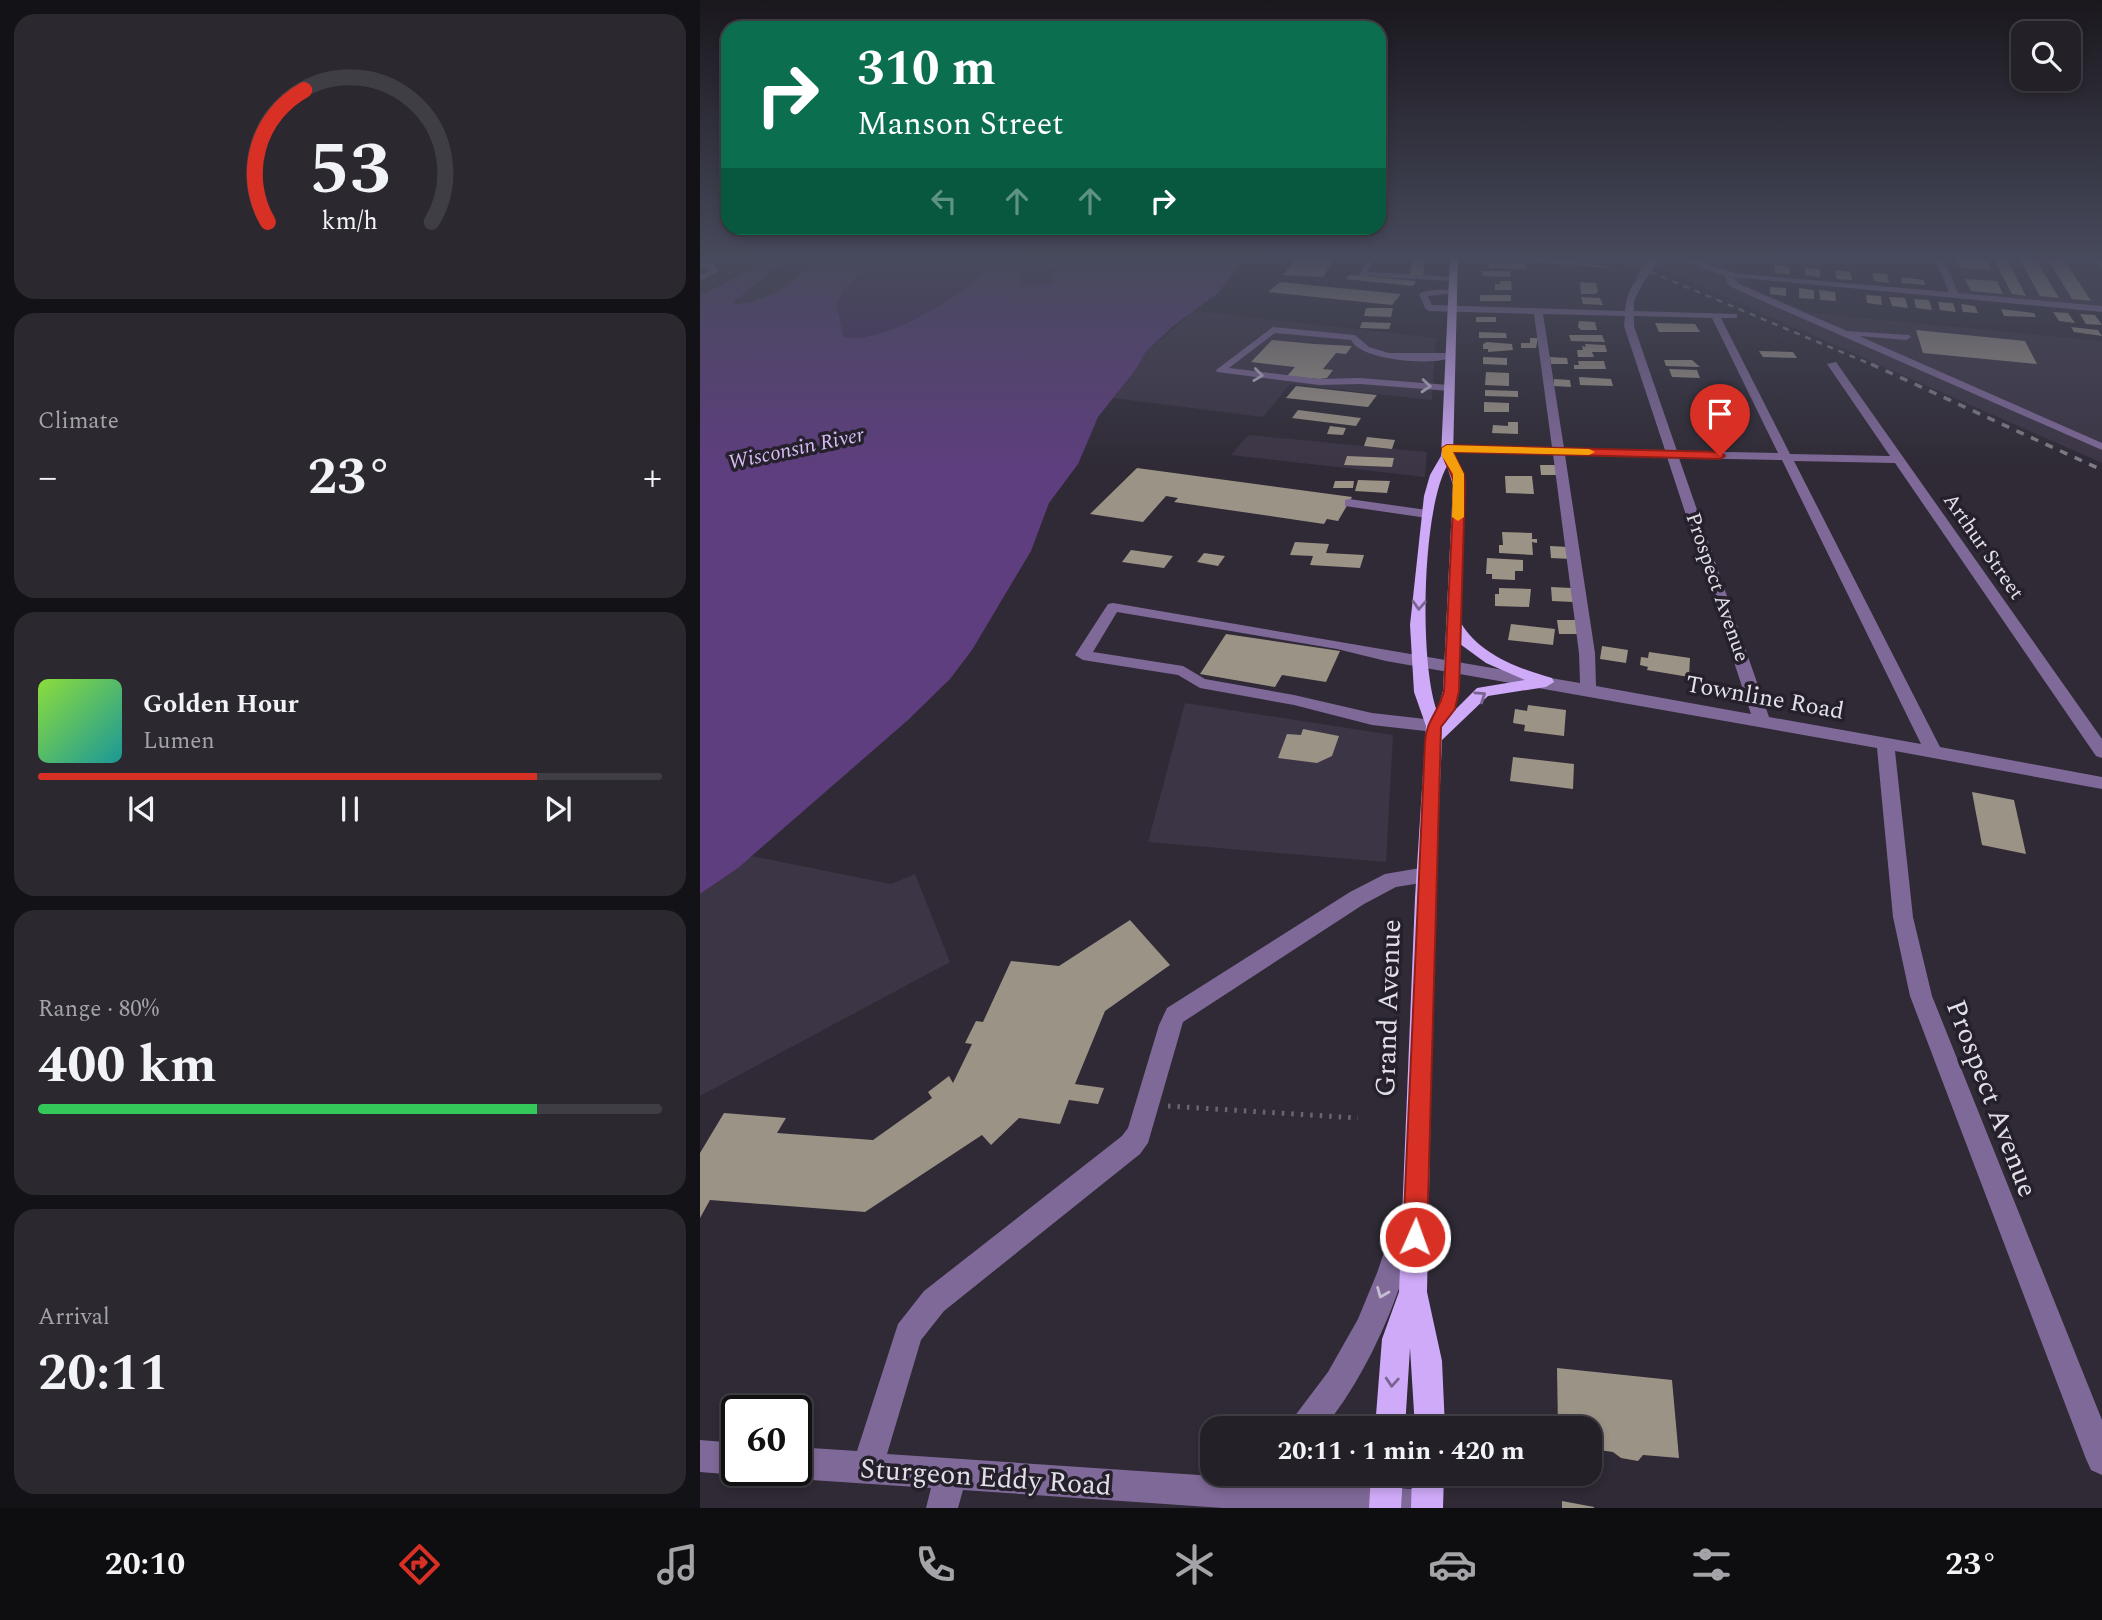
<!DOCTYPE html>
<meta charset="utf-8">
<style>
body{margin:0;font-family:Spectral,serif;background:#2b2830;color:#f1f3f6;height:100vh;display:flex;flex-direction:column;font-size:26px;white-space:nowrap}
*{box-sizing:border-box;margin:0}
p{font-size:23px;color:#a3a3a8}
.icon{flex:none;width:38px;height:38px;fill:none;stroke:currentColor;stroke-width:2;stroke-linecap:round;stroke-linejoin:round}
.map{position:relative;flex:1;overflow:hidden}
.panel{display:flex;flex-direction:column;gap:14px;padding:14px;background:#131216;width:700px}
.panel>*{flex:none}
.guide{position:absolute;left:21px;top:21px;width:665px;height:214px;border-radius:21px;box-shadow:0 4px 10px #0003,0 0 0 2px #403e45;background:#0b6e4f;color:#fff;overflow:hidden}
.tools{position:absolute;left:1311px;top:21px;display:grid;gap:14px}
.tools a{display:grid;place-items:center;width:70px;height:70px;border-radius:14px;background:#232028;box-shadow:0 4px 10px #0003,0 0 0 2px #403e45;font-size:35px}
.speed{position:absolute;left:21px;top:1395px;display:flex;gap:14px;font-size:35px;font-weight:700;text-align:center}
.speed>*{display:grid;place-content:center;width:91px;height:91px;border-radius:50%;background:#232028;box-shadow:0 4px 10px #0003,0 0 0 2px #403e45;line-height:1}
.speed .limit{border:4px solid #111;border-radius:10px;background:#fff;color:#111}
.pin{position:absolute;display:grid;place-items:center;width:60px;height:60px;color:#fff;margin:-72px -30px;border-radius:50% 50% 50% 0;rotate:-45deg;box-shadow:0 0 7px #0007}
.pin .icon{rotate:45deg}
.me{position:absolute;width:77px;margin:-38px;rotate:2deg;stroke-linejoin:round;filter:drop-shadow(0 0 5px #0008)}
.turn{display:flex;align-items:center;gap:24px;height:147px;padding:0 21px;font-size:32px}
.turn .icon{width:91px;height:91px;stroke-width:2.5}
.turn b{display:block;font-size:49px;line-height:60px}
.lanes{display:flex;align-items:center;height:66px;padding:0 21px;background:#0003;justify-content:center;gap:35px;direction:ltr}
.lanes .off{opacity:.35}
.big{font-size:52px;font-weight:700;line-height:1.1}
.panel .card{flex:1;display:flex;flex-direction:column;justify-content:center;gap:10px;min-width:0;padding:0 24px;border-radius:21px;background:#2b2830}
.panel .dial{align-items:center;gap:0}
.dial svg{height:182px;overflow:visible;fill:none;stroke:#403e45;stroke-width:7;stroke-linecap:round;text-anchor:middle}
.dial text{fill:#f1f3f6;stroke:none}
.song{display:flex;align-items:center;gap:21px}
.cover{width:84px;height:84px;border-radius:10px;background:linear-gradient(135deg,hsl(90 70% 55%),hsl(180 70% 35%))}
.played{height:7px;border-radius:4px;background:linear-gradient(90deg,#d93025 80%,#403e45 80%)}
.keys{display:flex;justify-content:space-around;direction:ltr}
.heat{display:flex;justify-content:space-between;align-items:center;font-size:38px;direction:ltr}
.charge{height:10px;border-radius:5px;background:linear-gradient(90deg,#34c759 80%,#403e45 0)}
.trip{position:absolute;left:500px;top:1416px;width:402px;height:70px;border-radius:21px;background:#232028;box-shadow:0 4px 10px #0003,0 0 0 2px #403e45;font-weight:700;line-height:70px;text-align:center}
.dock{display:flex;height:112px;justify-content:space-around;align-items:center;background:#0e0d10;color:#a3a3a8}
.dock .icon{width:49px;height:49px}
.dock .selected{color:#d93025}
.dock b{font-size:32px;color:#f1f3f6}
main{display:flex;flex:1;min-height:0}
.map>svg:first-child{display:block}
.built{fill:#3c3545}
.green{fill:#493061}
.water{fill:#5e3e7e;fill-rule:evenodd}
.building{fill:#9c9387}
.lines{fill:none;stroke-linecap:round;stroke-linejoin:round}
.path-far1{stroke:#6a656f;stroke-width:2.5;stroke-dasharray:1 2.5;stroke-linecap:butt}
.path{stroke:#6a656f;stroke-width:5;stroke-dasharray:2.5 7;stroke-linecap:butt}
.minor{fill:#7f6998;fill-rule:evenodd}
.major{fill:#cfaaf8;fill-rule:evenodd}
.rail-far1{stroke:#807c85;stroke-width:2.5;stroke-dasharray:6 6;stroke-linecap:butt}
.rail{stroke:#807c85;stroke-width:3.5;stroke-dasharray:8 8;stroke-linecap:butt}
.minor-bridge{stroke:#7f6998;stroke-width:9}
.oneway{stroke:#c4bccf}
.oneway2{stroke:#7a6592}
.route{fill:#d93025;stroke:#8d1f18;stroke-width:2}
.slow{fill:#f59e0b}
.labels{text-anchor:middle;stroke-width:7;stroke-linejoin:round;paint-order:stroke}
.far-water-label{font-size:21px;font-style:italic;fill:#d7bcf5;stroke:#25202b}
.far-street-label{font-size:21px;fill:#e2dfe6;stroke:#25202b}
.street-label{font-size:24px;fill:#e2dfe6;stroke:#25202b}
.near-street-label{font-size:28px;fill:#e2dfe6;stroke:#25202b}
</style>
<main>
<section class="panel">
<div class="card dial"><svg viewBox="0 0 100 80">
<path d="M14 69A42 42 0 1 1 86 69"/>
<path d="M14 69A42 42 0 0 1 30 11" stroke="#d93025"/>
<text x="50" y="56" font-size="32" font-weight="700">53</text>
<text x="50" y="72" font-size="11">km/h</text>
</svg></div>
<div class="card"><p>Climate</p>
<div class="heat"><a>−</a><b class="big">23°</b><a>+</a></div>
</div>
<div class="card">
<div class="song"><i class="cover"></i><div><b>Golden Hour</b><p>Lumen</p></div></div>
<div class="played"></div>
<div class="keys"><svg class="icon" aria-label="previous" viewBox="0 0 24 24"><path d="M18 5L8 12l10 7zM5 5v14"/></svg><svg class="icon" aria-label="pause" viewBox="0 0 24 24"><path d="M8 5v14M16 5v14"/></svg><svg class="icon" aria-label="next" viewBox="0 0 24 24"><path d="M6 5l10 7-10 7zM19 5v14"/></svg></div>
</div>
<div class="card"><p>Range · 80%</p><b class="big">400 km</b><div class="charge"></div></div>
<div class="card"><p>Arrival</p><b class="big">20:11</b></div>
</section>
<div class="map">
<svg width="1402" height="1508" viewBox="0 0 1402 1508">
<rect width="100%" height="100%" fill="#2f2a35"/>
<g class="built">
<path d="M0 258H76L0 295Z"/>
<path d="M86 258H121L77 292 52 302 37 304 33 301Z"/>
<path d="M955 258H982L1048 277 1051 288 1110 313 1402 341V463L951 264Z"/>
<path d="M1239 258H1395L1402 263V309L1255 296Z"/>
<path d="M494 311 736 338 732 400 590 384 563 417 413 398 445 353Z"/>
<path d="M548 435 727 452 725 477 531 455Z"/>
<path d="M485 703 693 735 686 862 448 842Z"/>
<path d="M52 856 191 884 215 874 250 962 0 1096V894Z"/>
</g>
<g class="green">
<path d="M175 258H283L286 269C261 298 183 344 144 337L136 303 144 290Z"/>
<path d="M331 259H342L355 271 356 280 345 287H322L318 271 321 265Z"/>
</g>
<path class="water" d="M76 258 87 259 33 302 37 304 52 302 77 292 121 258H175L144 290 136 303 144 337C182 345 262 297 286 269L283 258H544L518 293 473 326 445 353 436 369 398 417 378 464 349 503 331 551 272 650 250 679 208 720 38 868 0 894V295ZM331 259H342L346 265 355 271 350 277 356 280 345 287 322 286 318 271 321 265Z"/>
<g class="building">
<path d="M596 258H641L633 261 623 277 583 275Z"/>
<path d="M712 258H725L723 275H710Z"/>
<path d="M1256 258 1287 260 1292 270 1260 268Z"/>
<path d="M1293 258H1306L1326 296 1312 294Z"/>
<path d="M1319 258H1335L1359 298 1340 296Z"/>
<path d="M1347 258H1363L1391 301 1372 299Z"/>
<path d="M789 263 825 264 826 269 789 268Z"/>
<path d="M1074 265 1089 266 1090 274 1075 273Z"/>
<path d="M1105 268 1120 269V277L1105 275Z"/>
<path d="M1138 270 1150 272 1152 280 1137 279 1135 271Z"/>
<path d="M782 271H810V277L782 276Z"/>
<path d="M1172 273 1187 274 1189 283 1174 281Z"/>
<path d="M650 275 716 281 713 286 645 279Z"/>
<path d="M1201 277 1224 280 1225 285 1202 283Z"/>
<path d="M1265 279 1297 281 1303 294 1271 291Z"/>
<path d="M800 281H811L812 290H795V284H800Z"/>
<path d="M580 282 618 286 701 294 692 305 568 292Z"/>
<path d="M880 282 896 283 898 292 895 294H881Z"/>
<path d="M1070 287 1086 288V296L1070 294Z"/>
<path d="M1099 288 1114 290V299L1099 298Z"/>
<path d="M1119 290 1135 292 1136 301 1120 300Z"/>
<rect x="780" y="295" width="31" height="6"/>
<path d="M1166 295 1181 296 1182 305 1167 303Z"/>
<path d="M881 297 900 298 903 305 883 304Z"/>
<path d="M1189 297 1205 298 1208 308 1192 306Z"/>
<path d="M1214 299 1229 300 1232 310 1216 308Z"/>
<path d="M1238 302 1253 303 1256 312 1240 310Z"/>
<path d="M1261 304 1275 306 1278 313 1263 312Z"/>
<path d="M666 308H693L691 317 664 316Z"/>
<path d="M1301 309 1334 313 1336 317 1304 316Z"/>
<path d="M1353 312 1368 313 1375 323 1359 321Z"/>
<path d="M1380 314 1395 315 1402 325 1386 324Z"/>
<rect x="776" y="317" width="20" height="5"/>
<path d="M879 321 895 322 897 330H881L878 327Z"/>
<path d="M662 322 691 323 689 329 660 328Z"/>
<path d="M955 323 995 324 1000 332H959Z"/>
<path d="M1371 327 1398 330 1402 336 1374 332Z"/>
<path d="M1216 330 1325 341 1337 364 1223 353Z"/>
<path d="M779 332 806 333 807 338H779Z"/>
<path d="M869 335H902L905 342 871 341Z"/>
<path d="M830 338H838L836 348H821V343H830Z"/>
<path d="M572 340 614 344 652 346 646 354 636 353 623 369 633 370 627 378 619 379 587 376 595 367 551 362Z"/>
<path d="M787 342 812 344 813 350 788 352V349H783V344Z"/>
<path d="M885 344 905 345 907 352H892L894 357H878L877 350H883L882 346 886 347Z"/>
<path d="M1059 351 1093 352 1097 358 1063 357Z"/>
<path d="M783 357 807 358V365L783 364Z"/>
<path d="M850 357 867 358 868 364H851Z"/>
<path d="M964 360H992L1000 367 966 366Z"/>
<path d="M878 361H904L906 369H874V365H879Z"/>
<path d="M969 369 997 370 1000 378 972 377Z"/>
<path d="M786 372 809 373V386L785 385Z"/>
<path d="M879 377 911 379 913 386 880 385Z"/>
<path d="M854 379 870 380 871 387 854 386Z"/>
<path d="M596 386 677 395 668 407 586 398Z"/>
<path d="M785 390 818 391V397L785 396Z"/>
<path d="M784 402 809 403V412H784Z"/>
<path d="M598 410 661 418 656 426 592 418Z"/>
<path d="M808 422H818V434L792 433 793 425 808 426Z"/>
<path d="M630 426 646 428 643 435 627 434Z"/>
<path d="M667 437 695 440 692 449 664 446Z"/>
<path d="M647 456 694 458 692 467 644 465Z"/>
<path d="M840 465H857L858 475H841Z"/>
<path d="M437 468 652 497 638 521 627 519 624 524 474 502 478 498 466 496 443 522 390 514Z"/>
<path d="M805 476H832L834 494 806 493Z"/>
<path d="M658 480 690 481 687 493 655 491Z"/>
<path d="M635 481H654L653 488H633Z"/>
<path d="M802 532 832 533V539H837V543L832 542 833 555 799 553V545H803Z"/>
<path d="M595 542 629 544 626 553 664 555 660 568 610 565 613 556 590 555Z"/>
<path d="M850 546 869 547 870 559 851 558Z"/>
<path d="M431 550 473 556 464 568 422 562Z"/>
<path d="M504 553 525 556 518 566 497 562Z"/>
<path d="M787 558 823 560V571H815V580L792 579V574H786Z"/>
<path d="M851 587 872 588 873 602 852 601Z"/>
<path d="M799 588 831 589 829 607 795 606V594H799Z"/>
<path d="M857 620H876L879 634H859Z"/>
<path d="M811 624 855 629 853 645 808 640Z"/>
<path d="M526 634 640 651 626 682 582 675 575 687 500 674Z"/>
<path d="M902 646 928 650 926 663 900 659Z"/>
<path d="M949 652 990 658 989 677 947 670 948 667 940 665 941 657 948 658Z"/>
<path d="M828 705 866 710 864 736 824 731 825 725 813 723 815 709 827 711Z"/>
<path d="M603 729 639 736 632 756 617 763 578 758 587 734 601 735Z"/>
<path d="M813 757 874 764 873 789 810 781Z"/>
<path d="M1272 792 1314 800 1326 854 1282 845Z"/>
<path d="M430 920 470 965 405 1011 375 1084 404 1088 398 1104 369 1100 360 1124 319 1118 291 1145 282 1135 165 1212 10 1200 0 1218V1153L24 1113 86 1118 77 1133 173 1140 232 1098 228 1092 249 1076 253 1083 272 1044 265 1043 276 1021 283 1022 311 961 359 966Z"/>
<path d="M857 1368 972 1380 979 1458 943 1455 938 1461 921 1458 913 1452 891 1449V1428H858Z"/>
<path d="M862 1501 894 1507V1508H862Z"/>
</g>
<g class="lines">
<path class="path-far1" d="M29 273 71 258"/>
<path class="path" d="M468 1106 658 1118"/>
<g class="minor">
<path d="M668 258H676L667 272 754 277 758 279 754 281 659 276Z"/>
<path d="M798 258H831L909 266 905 268Z"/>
<path d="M978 258C999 258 1019 270 1040 274L1249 292 1235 258H1243L1258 293 1402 306V312L1033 277 1039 284 1147 331 1209 335 1211 337 1206 340 1159 336 1402 443V450L1033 288 1026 282 1025 276Z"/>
<path d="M1389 258H1398L1402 262V268Z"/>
<path d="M0 262 14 264 19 271 0 281V276L10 270 0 266Z"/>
<path d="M941 276 945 278 934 301V311L1037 314V318H1021L1090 454 1190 456 1127 364 1136 362 1402 739V758L1396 756 1195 463 1094 461 1240 747 1402 777V789L1195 751 1213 917 1232 996 1402 1420V1475L1391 1470 1386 1459 1210 996 1193 917 1177 748 686 661 637 649 417 612 393 652 483 666 505 679 594 695 672 713 734 720 742 726 734 732 672 725 594 705 500 688 478 675 383 660 375 655 408 604 413 603 880 683 879 653 853 454 747 451 741 448 747 445 852 447 834 314 729 311 725 308 719 294C727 289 749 288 757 293L728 296 732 305 925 311C926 299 931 282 941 276ZM843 314 925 316 924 326 965 450 864 448ZM934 316 1012 318 1078 453 977 451 934 326ZM865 455 967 457 1051 714 896 686 895 653ZM979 458 1082 460 1221 744 1069 717Z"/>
<path d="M573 327 655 335 669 347 689 353H750L755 356C738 367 660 361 651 340L575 333 529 368 619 379 660 378 749 385 754 388 749 391 660 384 619 385 517 372 516 370Z"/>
<path d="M649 499 727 510 733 514 727 518 645 506V500Z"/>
<path d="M726 867 733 869 736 875 733 881 696 887 664 904 483 1022 448 1143 440 1154 244 1311 221 1340 187 1454 514 1476 562 1474 560 1479 727 1490 738 1495 742 1508H523L263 1490 258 1508H226L231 1488 96 1479 85 1474 83 1470H96V1447L157 1451 198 1324 224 1291 422 1136 428 1128 459 1025 467 1008 650 892 685 874Z"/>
<path d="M708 1205 717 1209 721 1218C701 1292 673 1367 624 1428H590L594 1417 628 1372 658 1319 677 1273 699 1209Z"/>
<path d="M0 1440 37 1443V1470H48L37 1475 0 1472Z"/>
</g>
<g class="major">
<path d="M750 258H758L753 456 763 471 765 485 761 623C779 654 819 669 852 678L854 682 846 687 788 696 742 740 735 898 727 1292 742 1361 745 1428H715L710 1348 705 1428H675L682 1339 699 1292 715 898 726 726 714 692 710 625 724 496 730 475 741 456ZM747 466 753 485 743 691 737 711C719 662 722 511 747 466ZM760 644 786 663 825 680 777 688 754 711 759 691Z"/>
<path d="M671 1474H703L701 1508H669Z"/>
<path d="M712 1474H744L743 1508H711Z"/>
</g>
<path class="rail-far1" d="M917 258 1175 366"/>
<path class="rail" d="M1171 364 1402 470"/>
<path class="minor-bridge" d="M941 278 954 260"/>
</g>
<defs><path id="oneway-chevron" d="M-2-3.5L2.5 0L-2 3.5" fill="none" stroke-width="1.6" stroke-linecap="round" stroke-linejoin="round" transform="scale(1.75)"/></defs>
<g class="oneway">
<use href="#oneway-chevron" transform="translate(558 375) rotate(7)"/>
<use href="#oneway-chevron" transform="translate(726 386) rotate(5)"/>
<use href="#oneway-chevron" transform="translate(682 1293) rotate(112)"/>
</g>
<g class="oneway2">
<use href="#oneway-chevron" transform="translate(719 605) rotate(93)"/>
<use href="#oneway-chevron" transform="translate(781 696) rotate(-34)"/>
<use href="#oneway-chevron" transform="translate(692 1382) rotate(94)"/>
</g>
<linearGradient id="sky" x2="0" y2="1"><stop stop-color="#1a171d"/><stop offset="0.55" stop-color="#474a5c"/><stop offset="1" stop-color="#474a5c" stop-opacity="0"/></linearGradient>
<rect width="1402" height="469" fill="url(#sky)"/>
<path class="route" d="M747 445 1020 452 1025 456 1020 459 753 452 764 474 765 485 759 691 755 709 741 727 727 1237 724 1245 715 1249 706 1245 703 1237 725 742C726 720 739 712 744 691L754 485C753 471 742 462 742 448Z"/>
<path class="slow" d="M747 445 889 449 895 452 889 455 753 452 764 474V517L758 521 752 517 753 474 742 456V448Z"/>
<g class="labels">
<g class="far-water-label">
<text transform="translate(96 448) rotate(-12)" y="7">Wisconsin River</text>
</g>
<g class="far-street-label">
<text transform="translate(1284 546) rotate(55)" y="7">Arthur Street</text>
<text transform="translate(1018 587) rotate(71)" y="7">Prospect Avenue</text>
</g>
<g class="street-label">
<text transform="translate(1065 697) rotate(10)" y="8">Townline Road</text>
</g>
<g class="near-street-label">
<text transform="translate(687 1008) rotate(-88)" y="10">Grand Avenue</text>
<text transform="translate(1293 1098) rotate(69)" y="10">Prospect Avenue</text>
<text transform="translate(286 1476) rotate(4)" y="10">Sturgeon Eddy Road</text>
</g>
</g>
</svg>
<div class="tools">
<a><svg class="icon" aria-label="search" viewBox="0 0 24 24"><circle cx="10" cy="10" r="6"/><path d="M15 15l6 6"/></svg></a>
</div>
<div class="speed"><div class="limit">60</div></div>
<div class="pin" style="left:1020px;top:456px;background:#d93025"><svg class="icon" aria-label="arrive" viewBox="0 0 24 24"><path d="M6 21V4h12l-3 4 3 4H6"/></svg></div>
<svg class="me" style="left:715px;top:1237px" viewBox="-20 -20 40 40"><circle r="17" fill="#d93025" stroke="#fff" stroke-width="3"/><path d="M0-11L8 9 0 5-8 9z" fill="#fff"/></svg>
<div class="trip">20:11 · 1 min · 420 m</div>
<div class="guide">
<div class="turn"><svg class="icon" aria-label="right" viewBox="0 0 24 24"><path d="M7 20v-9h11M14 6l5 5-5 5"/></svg><div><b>310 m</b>Manson Street</div></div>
<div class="lanes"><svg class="icon off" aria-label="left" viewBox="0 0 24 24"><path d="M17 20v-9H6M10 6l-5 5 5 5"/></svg><svg class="icon off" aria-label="ahead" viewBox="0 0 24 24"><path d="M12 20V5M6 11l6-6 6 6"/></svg><svg class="icon off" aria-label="ahead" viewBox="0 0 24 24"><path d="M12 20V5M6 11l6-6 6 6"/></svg><svg class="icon" aria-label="right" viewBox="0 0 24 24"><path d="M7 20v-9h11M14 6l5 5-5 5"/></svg></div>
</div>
</div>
</main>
<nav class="dock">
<b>20:10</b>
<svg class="icon selected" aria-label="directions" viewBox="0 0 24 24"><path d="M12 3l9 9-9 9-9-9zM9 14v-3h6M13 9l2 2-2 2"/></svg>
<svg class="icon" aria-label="music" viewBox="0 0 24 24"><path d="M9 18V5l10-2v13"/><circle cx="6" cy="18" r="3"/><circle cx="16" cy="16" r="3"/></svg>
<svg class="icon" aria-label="phone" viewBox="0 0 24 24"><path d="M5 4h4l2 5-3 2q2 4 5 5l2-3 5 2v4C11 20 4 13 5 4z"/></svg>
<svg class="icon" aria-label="climate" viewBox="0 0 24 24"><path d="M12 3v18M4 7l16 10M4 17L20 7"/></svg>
<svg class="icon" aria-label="car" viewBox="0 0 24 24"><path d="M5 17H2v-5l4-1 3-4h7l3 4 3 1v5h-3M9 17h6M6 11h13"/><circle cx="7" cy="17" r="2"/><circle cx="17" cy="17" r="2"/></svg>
<svg class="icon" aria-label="filters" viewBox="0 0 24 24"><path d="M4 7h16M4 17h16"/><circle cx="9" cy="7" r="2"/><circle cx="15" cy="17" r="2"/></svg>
<b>23°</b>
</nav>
